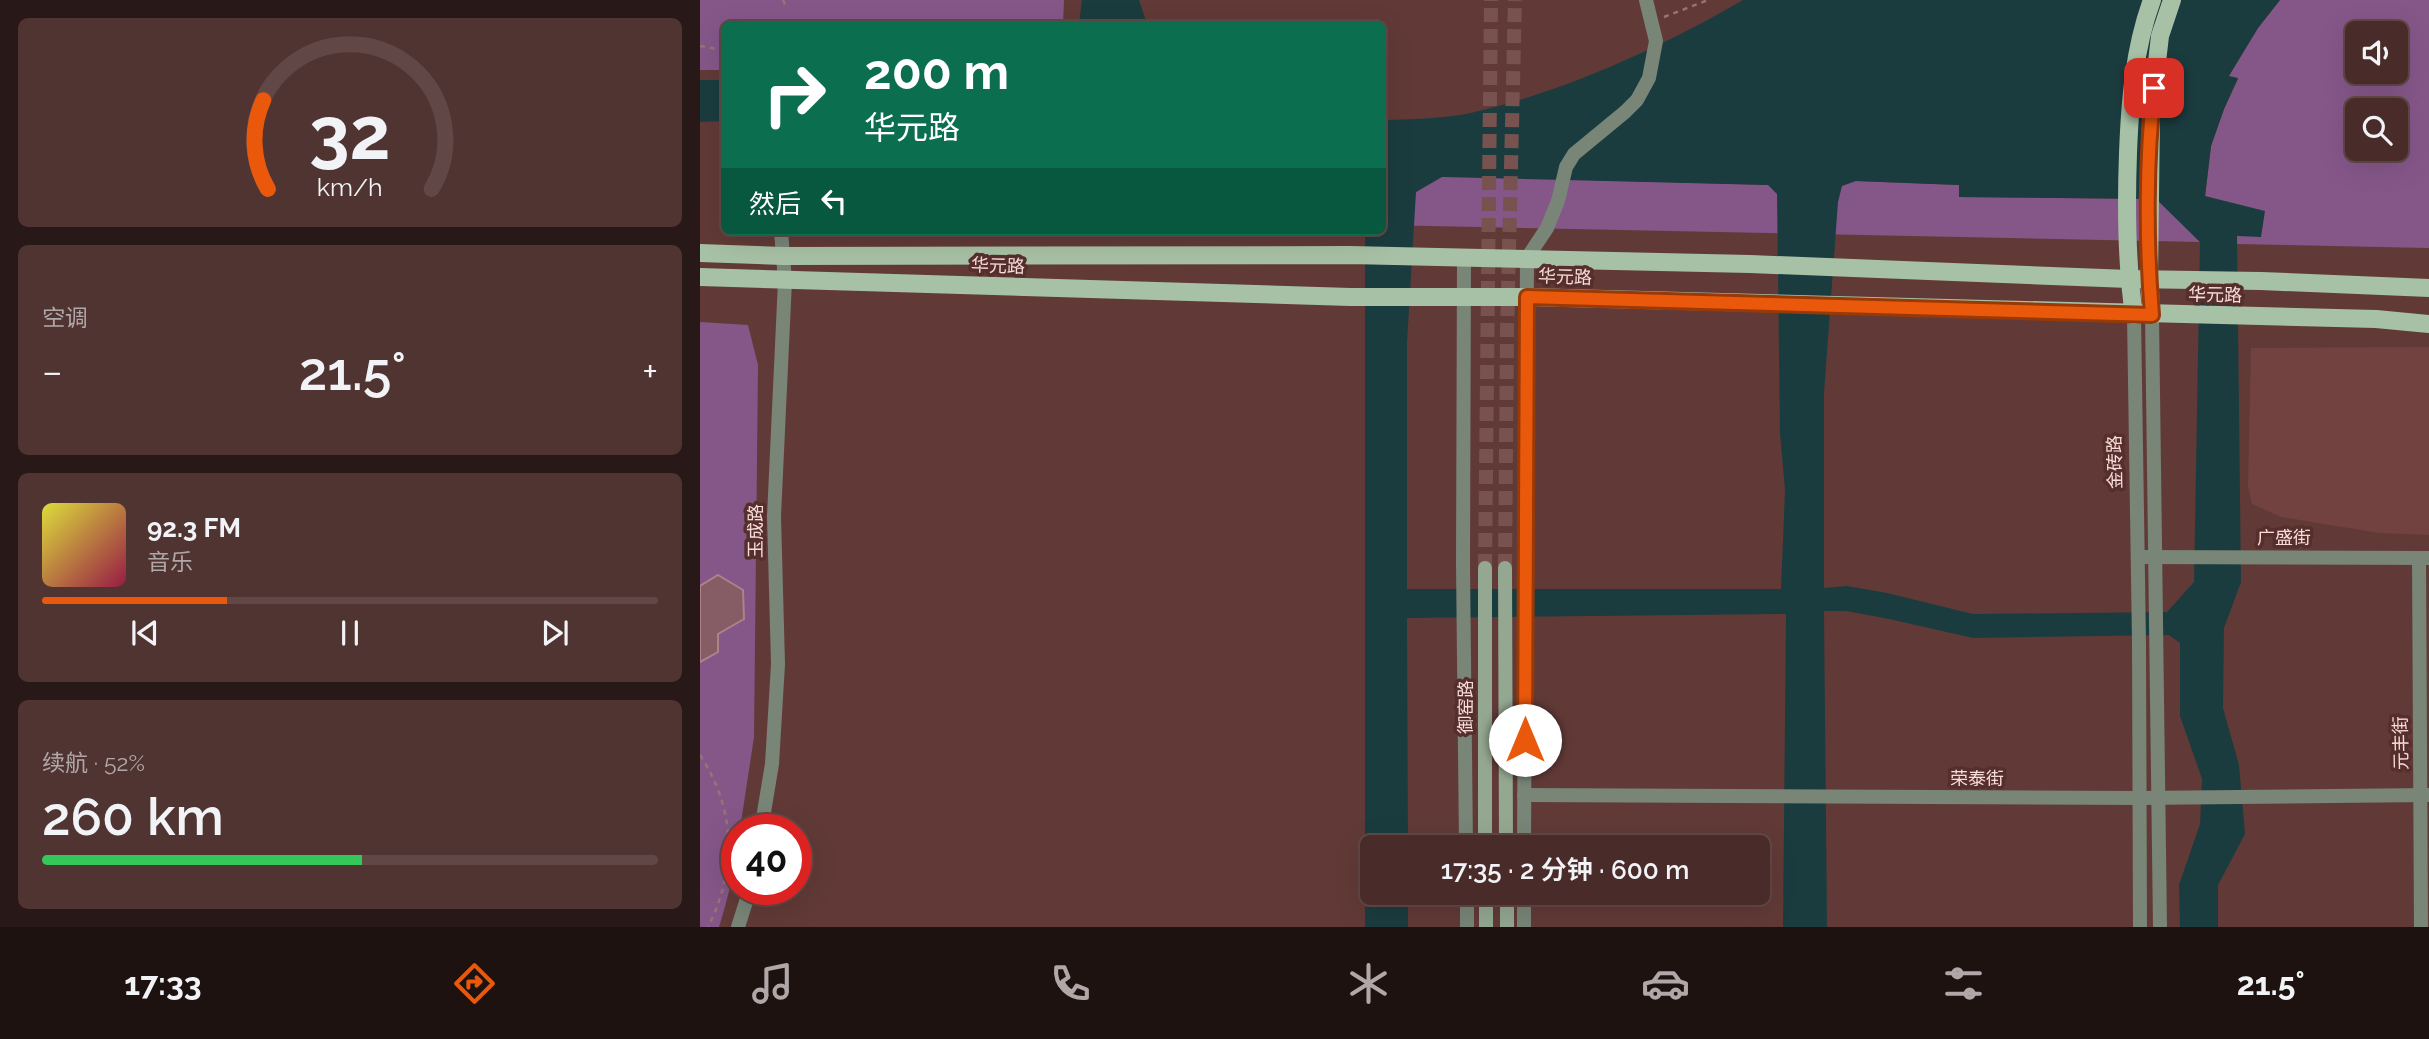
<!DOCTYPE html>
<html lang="zh">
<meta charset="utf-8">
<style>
body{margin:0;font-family:Raleway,"Noto Sans SC",sans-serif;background:#503431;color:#f1f3f6;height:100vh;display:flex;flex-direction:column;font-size:26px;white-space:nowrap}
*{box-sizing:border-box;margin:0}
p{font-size:23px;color:#b1a7a8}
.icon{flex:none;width:38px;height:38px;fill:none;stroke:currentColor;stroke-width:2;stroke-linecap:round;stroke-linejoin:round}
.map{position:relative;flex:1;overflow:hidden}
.side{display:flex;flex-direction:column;gap:18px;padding:18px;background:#281817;width:700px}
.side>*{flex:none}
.top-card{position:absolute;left:21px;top:21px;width:665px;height:214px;border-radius:10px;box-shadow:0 7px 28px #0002,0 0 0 2px #614846;background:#0b6e4f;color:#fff;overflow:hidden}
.fabs{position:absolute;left:1645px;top:21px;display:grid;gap:14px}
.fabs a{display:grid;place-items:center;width:63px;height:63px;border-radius:10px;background:#492c29;box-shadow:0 7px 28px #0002,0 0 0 2px #614846;font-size:35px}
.speed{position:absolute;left:21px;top:814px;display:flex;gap:14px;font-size:35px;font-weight:700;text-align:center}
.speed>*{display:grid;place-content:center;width:91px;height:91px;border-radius:50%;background:#492c29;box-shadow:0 7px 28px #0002,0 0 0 2px #614846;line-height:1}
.speed .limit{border:10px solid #d22;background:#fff;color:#111}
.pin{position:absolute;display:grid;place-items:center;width:60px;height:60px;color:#fff;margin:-30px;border-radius:14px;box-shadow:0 4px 10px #0006}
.me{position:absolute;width:77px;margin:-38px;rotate:0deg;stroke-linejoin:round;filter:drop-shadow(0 0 5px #0008)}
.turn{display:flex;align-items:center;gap:24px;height:147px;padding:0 28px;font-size:32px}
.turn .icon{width:91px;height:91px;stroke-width:2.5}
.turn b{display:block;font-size:49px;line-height:60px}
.then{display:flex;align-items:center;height:66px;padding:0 28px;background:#0003;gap:14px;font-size:26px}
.big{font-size:52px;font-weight:600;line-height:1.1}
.side .widget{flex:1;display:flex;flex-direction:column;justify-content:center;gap:10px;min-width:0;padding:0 24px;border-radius:10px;background:#503431}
.side .dial{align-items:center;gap:0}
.dial svg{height:182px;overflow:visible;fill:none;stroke:#614846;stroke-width:7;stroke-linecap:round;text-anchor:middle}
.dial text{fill:#f1f3f6;stroke:none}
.song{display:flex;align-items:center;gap:21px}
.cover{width:84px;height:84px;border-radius:10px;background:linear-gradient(135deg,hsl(60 70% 55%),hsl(340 70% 35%))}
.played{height:7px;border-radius:4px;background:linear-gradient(90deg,#ea580c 30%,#614846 30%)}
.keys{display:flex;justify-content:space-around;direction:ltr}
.heat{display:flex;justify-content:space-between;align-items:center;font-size:38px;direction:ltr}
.charge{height:10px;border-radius:5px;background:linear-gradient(90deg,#34c759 52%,#614846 0)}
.trip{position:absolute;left:660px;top:835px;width:410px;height:70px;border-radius:10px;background:#492c29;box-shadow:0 7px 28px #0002,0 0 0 2px #614846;font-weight:600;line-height:70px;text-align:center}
.menu{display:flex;height:112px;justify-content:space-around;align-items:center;background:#1d1210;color:#b1a7a8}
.menu .icon{width:49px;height:49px}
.menu .active{color:#ea580c}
.menu b{font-size:32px;color:#f1f3f6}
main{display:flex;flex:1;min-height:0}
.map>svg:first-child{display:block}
.built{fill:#71423f}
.green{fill:#855789;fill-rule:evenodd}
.water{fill:#1b3c3f;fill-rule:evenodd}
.building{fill:#865c65;stroke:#ae818b;stroke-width:2}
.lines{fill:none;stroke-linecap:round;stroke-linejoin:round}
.secondary-tunnel{stroke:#77524f;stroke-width:14;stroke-dasharray:14 7;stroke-linecap:butt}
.path{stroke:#977472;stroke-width:2.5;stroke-dasharray:5 5;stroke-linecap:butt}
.minor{stroke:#788577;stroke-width:14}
.tertiary{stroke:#788577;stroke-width:14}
.secondary{stroke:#93a791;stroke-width:14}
.primary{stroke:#a7c1a6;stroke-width:18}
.route-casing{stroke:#983908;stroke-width:18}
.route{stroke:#ea580c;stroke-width:12}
.labels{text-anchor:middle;stroke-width:7;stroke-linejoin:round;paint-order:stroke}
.street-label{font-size:18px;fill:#f6dcda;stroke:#562f2d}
</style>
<main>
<section class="side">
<div class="widget dial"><svg viewBox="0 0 100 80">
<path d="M14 69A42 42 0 1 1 86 69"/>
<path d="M14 69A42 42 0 0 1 12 30" stroke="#ea580c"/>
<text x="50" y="56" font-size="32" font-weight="700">32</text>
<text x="50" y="72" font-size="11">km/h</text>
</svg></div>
<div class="widget"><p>空调</p>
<div class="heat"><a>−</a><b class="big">21.5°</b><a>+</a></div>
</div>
<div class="widget">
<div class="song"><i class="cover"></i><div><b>92.3 FM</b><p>音乐</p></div></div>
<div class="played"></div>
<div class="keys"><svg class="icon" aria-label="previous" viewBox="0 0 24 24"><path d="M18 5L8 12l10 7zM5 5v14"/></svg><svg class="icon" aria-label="pause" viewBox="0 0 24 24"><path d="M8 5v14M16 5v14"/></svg><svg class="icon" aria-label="next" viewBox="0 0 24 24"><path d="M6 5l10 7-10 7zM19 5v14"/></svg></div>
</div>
<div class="widget"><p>续航 · 52%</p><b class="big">260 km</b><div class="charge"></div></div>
</section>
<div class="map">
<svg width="1729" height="927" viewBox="0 0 1729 927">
<rect width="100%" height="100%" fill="#613a37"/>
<path class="built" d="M1729 347V535L1679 533 1581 517 1552 504 1548 487 1551 348Z"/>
<g class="green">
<path d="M0 0H364L363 24H24V70H0Z"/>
<path d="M1580 0H1729V248L1537 244V236L1505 197 1511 146 1524 109 1538 79 1528 76 1558 28ZM1657 33H1696V72H1657ZM1657 110H1696V149H1657Z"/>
<path d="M742 176 1069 185 1156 181 1259 185V197L1457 199 1500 242 683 225 716 192Z"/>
<path d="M0 322 48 325 58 365 54 737 40 829 37 830C37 863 29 895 19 927H0Z"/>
</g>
<g class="water">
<path d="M382 0H439L447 24H379Z"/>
<path d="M1043 0H1580L1558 28 1529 76 1538 78 1524 109 1511 146 1505 196 1565 211 1561 237 1537 236 1541 582 1524 628 1523 708 1539 765 1545 834 1518 885V927H1480L1479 885 1500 824 1502 779 1480 716V643L1469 635 1273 638 1189 619 1146 611H1124L1127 927H1083L1086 614 707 618 708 847H672V892L708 893V927H665V231H682L683 120C716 119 750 119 783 110 870 89 966 45 1043 0ZM742 177 1068 185 1077 194 1080 433 1085 490 1081 589H707V343L716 192ZM1156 181 1259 185V197L1456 199 1500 242 1494 582 1467 612 1273 614 1187 593 1147 586 1124 588V393L1138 202 1142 186Z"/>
<path d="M0 80H24V121L0 122Z"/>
</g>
<path class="building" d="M18 575 43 590 44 619 18 634V652L0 662V586Z"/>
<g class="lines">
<g class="secondary-tunnel">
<path d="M785 568 791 0"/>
<path d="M805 568 807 333 815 0"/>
</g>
<g class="path">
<path d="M83 0 87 9"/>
<path d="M964 17 1008 0"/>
<path d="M0 46 24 50"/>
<path d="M0 755C36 810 37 869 8 927"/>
</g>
<g class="minor">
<path d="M827 258 847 228 858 201 866 167 874 154 925 112 937 100 949 78 956 41 946 0"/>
<path d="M1438 557 1729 558"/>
<path d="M1719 558 1721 927"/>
<path d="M824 795 1439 798 1729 795"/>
</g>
<g class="tertiary">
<path d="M764 258 763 564 766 847"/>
<path d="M1434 315 1439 643 1440 927"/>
<path d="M1452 315 1460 927"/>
<path d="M61 830 72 764 78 664 74 516 85 281 81 231"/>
<path d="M824 847 827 258"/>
<path d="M767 892V927"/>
<path d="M38 927 50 889"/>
<path d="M824 927V892"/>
</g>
<g class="secondary">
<path d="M785 568V847"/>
<path d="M805 568 806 847"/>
<path d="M786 892V927"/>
<path d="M807 892V927"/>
</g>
<g class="primary">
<path d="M0 253 83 256 650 255 1050 264 1429 279 1561 281 1729 288"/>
<path d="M0 277 650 297H827L1676 319 1729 324"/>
<path d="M1434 315C1426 261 1426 208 1428 153 1430 101 1434 49 1452 0"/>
<path d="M1452 315 1449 280 1451 114 1460 36 1472 0"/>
</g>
</g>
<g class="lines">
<defs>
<path id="route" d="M825 740 827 297 1452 315C1446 243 1446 160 1454 88"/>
</defs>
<use href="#route" class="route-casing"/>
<use href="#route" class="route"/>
</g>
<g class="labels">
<g class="street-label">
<text transform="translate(298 266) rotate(2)" y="6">华元路</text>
<text transform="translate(865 277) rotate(2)" y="6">华元路</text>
<text transform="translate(1515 295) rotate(1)" y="6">华元路</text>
<text transform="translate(1415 462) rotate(-91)" y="6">金砖路</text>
<text transform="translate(56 531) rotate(-90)" y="6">玉成路</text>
<text x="1584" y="544">广盛街</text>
<text transform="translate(766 707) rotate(-90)" y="6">御窑路</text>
<text transform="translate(1701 743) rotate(-91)" y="6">元丰街</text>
<text x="1277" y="785">荣泰街</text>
</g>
</g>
</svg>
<div class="fabs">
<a><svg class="icon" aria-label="sound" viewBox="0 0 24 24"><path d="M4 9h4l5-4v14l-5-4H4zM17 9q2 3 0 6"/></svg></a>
<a><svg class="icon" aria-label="search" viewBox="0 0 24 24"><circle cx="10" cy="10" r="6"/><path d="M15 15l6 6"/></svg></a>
</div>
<div class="speed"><div class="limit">40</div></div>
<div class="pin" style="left:1454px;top:88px;background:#d93025"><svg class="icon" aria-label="arrive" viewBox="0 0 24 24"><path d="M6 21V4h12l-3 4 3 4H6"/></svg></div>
<svg class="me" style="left:825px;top:740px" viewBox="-20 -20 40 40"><circle r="19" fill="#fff"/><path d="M0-13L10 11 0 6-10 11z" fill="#ea580c"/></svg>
<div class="trip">17:35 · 2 分钟 · 600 m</div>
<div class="top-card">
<div class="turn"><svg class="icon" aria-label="right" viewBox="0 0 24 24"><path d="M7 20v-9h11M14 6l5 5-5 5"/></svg><div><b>200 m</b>华元路</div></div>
<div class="then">然后<svg class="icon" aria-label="left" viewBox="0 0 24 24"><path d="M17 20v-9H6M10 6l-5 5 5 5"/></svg></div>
</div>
</div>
</main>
<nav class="menu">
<b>17:33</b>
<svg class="icon active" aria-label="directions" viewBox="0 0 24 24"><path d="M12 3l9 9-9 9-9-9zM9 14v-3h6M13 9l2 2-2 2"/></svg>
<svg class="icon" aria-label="music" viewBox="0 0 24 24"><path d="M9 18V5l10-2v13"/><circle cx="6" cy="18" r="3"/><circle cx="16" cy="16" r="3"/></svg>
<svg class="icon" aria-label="phone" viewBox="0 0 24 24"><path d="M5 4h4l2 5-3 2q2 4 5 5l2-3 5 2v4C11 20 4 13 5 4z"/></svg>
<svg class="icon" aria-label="climate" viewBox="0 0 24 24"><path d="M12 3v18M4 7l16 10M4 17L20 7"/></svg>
<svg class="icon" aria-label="car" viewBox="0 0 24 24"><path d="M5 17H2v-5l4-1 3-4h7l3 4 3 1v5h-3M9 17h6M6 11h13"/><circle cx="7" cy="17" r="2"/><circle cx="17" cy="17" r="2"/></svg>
<svg class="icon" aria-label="filters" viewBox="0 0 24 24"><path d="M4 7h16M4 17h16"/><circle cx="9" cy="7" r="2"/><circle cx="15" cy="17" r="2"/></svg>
<b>21.5°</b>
</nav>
